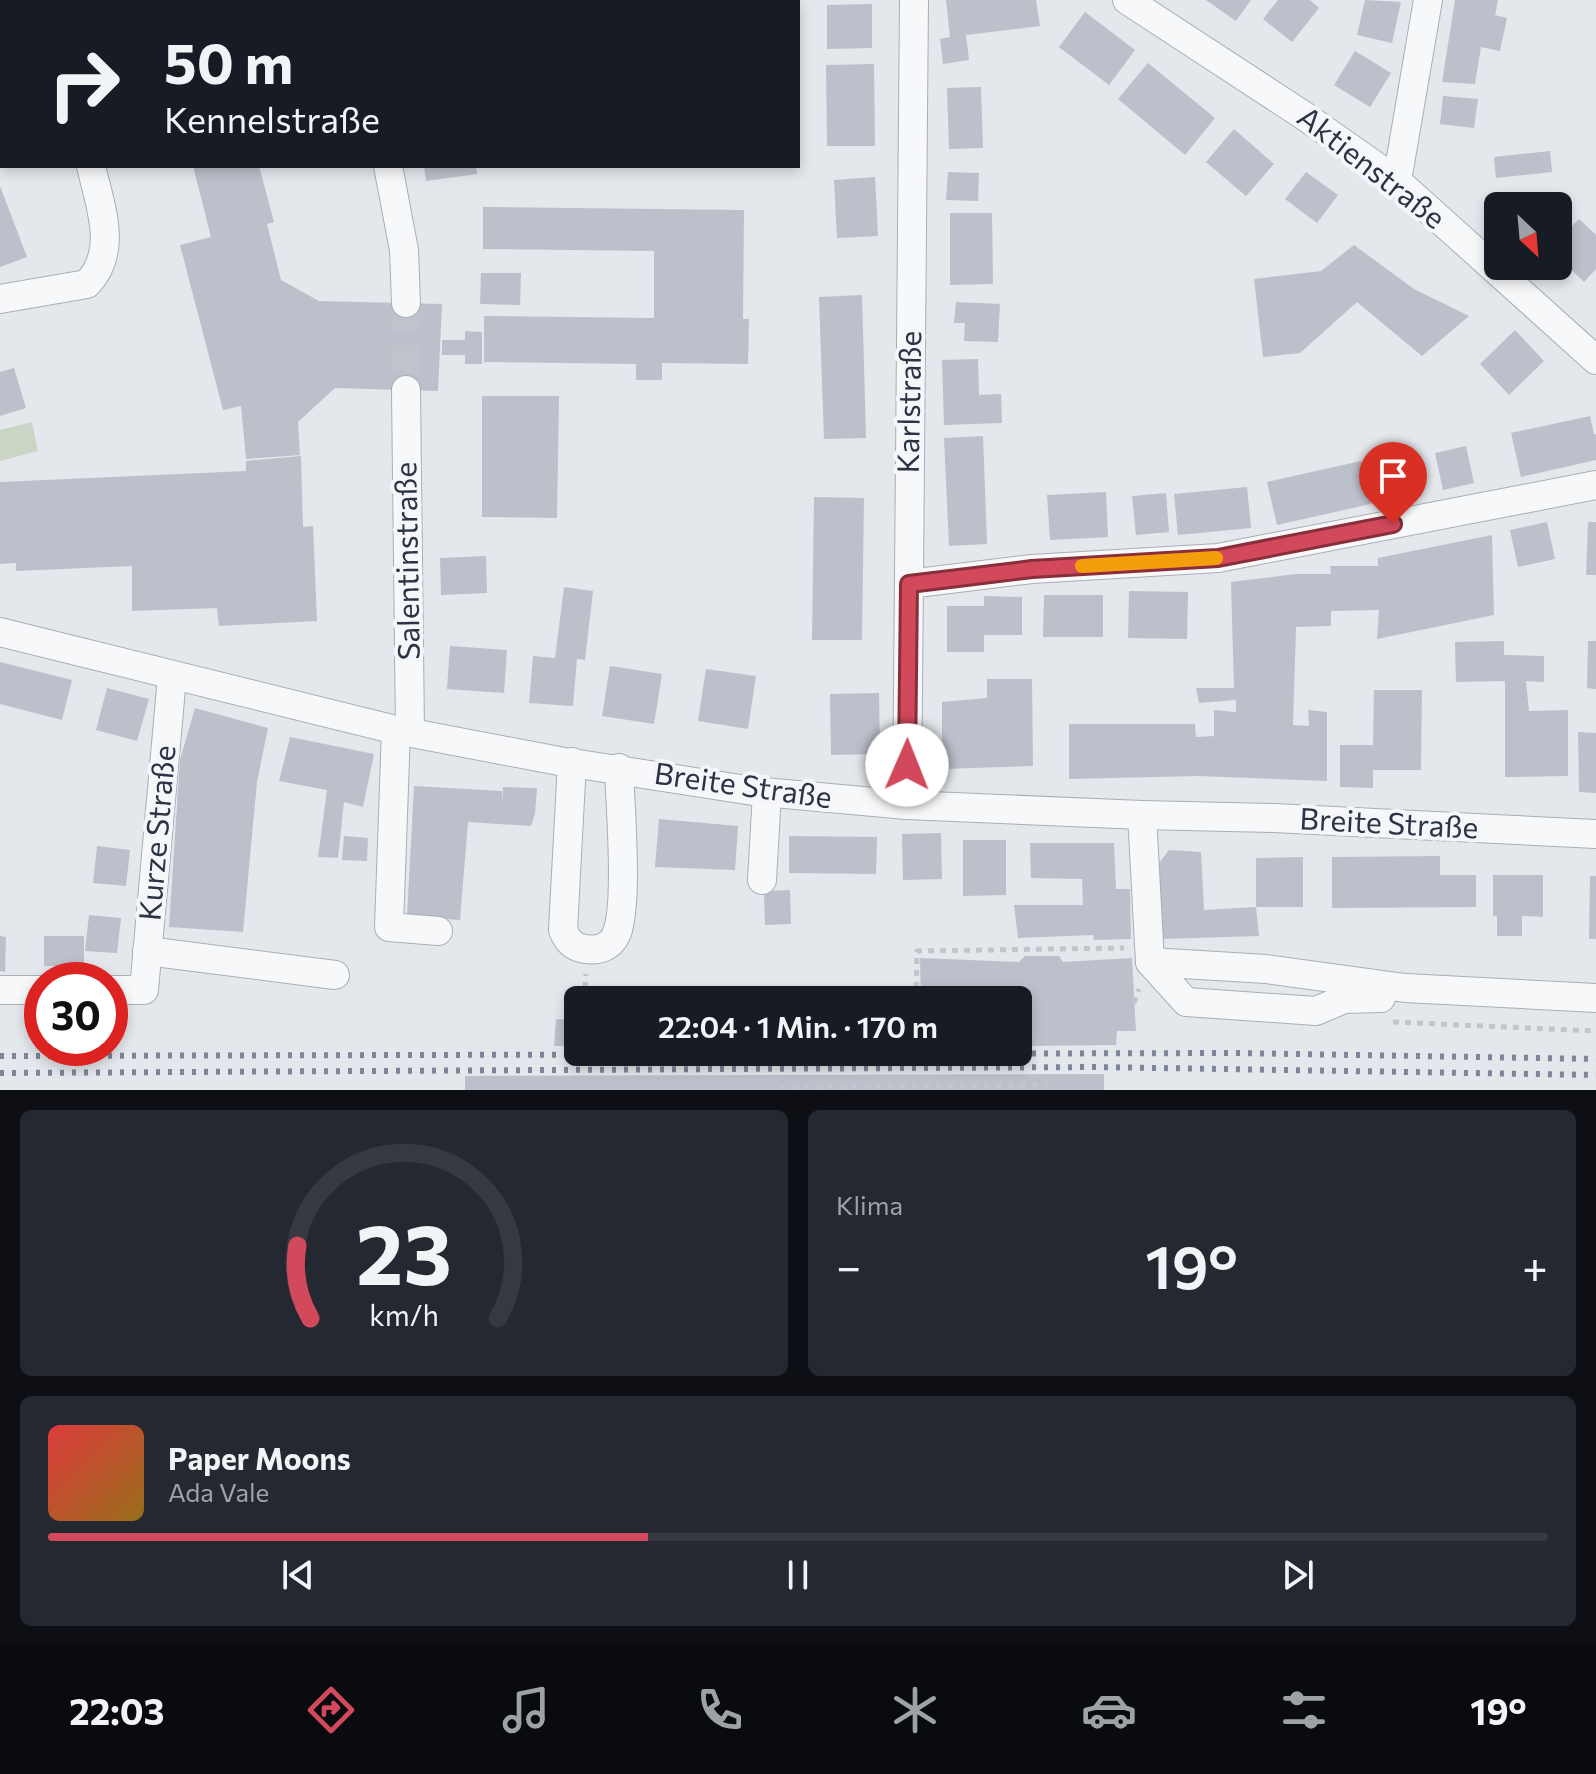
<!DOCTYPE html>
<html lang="de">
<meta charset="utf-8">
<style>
body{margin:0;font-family:Commissioner,sans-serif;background:#242831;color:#f1f3f6;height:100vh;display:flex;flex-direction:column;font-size:30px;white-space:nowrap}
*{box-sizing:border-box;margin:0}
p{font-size:26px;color:#9ea1a6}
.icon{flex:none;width:44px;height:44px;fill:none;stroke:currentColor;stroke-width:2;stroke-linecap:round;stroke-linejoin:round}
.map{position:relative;height:1090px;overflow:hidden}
.details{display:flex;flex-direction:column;gap:20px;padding:20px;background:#0d0f14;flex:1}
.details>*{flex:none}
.top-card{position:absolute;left:0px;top:0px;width:800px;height:168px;box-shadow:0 4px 12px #0003;background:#171b24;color:#f1f3f6;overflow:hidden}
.needle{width:52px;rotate:154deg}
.fabs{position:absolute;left:1484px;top:192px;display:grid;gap:16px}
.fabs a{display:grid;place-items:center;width:88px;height:88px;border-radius:12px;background:#171b24;box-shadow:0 4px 12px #0003;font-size:40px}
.speed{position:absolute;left:24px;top:962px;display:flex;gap:16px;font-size:40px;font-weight:700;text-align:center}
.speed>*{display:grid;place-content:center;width:104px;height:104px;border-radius:50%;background:#171b24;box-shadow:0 4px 12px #0003;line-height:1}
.speed .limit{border:12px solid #d22;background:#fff;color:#111}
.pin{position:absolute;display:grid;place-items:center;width:68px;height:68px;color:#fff;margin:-82px -34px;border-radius:50% 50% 50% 0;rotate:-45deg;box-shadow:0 0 8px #0007}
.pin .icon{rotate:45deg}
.me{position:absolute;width:88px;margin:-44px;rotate:1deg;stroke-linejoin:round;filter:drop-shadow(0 0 6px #0008)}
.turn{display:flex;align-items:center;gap:28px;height:168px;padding:0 32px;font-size:36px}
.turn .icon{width:104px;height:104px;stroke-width:2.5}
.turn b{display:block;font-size:56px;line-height:68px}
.big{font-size:60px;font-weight:600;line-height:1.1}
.details .tile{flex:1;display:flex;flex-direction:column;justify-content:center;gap:12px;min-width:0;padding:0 28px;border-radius:12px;background:#242831}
.details .dial{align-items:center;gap:0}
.dial svg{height:208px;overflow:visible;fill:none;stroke:#363941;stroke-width:7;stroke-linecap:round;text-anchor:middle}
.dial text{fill:#f1f3f6;stroke:none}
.song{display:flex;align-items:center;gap:24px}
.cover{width:96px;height:96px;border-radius:12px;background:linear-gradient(135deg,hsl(0 70% 55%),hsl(40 70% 35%))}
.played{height:8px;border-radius:4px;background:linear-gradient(90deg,#d1495b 40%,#363941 40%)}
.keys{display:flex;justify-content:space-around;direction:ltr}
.heat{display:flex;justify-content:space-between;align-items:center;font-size:44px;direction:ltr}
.details .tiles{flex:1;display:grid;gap:20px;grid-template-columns:1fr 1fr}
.tile:last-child{grid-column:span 2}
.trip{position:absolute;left:564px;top:986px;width:468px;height:80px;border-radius:12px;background:#171b24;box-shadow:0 4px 12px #0003;font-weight:600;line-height:80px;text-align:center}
.tabs{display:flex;height:128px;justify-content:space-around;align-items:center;background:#090b0e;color:#9ea1a6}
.tabs .icon{width:56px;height:56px}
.tabs .selected{color:#d1495b}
.tabs b{font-size:36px;color:#f1f3f6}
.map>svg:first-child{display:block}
.green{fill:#c9d6c5}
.building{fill:#bbc0ca}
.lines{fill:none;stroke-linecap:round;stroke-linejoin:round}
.minor-tunnel{stroke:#bfc3cb;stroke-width:28;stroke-dasharray:28 14;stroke-linecap:butt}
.minor-casing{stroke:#a9aeb7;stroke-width:30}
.path{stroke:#c2c5cb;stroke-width:5;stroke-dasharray:6 6;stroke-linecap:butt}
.minor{stroke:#f7f8fa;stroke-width:28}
.rail{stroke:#7d8696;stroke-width:6;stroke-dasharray:4 8;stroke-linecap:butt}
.route-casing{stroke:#882f3b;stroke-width:20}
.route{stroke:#d1495b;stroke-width:14}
.slow{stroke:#f59e0b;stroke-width:14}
.labels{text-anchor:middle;stroke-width:8;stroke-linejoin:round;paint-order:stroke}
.street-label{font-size:30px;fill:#2b3445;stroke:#f4f6f9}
</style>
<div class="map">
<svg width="1596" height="1090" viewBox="0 0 1596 1090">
<rect width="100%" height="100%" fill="#e4e7ec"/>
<path class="green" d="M32 422 38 451 0 461V430Z"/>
<g class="building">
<path d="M946 0H1036L1040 26 966 35 969 60 943 64 940 39 950 37Z"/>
<path d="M1206 0H1251L1236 21Z"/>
<path d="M1278 0H1310L1319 8 1292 42 1263 19Z"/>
<path d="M1365 0 1401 2 1392 43 1357 35Z"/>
<path d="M1455 0H1498L1495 15 1507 18 1500 51 1481 47 1475 84 1442 82Z"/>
<path d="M872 4V48L827 49V5Z"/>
<path d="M1085 12 1135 50 1109 85 1059 47Z"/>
<path d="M1355 51 1391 73 1370 107 1334 85Z"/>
<path d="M1148 63 1215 118 1185 155 1118 99Z"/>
<path d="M874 64 875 146H827L826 65Z"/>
<path d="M981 87 983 148 949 149 947 88Z"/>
<path d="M1443 96 1478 99 1474 128 1440 124Z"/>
<path d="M1234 129 1274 164 1246 196 1206 162Z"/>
<path d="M1550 151 1552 172 1496 178 1494 157Z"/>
<path d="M193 166H259L274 222 267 224 281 280 319 301 442 304 438 391 335 388 298 422 300 455 246 459 241 406 223 410 180 245 211 237Z"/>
<path d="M424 166H476L477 174 426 181Z"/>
<path d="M948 172 979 173 978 201 946 200Z"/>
<path d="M1306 172 1338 195 1317 223 1285 199Z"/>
<path d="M875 177 878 236 837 238 834 180Z"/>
<path d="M0 186 27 257 0 267Z"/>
<path d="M483 207 744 210 743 319H749L748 364 662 363V380H636V364L484 362V316L654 318V251L483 249Z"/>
<path d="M950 213H992L993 284 950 285Z"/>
<path d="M1579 219 1596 235V269L1584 282 1558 257V240Z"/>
<path d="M1354 245 1414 289 1469 316 1422 356 1357 302 1300 353 1263 357 1254 279 1321 271Z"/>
<path d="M481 273H521L520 305 480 304Z"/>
<path d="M862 295 866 438 824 439 819 297Z"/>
<path d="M956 302 1000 304 998 342 964 341 965 323H954Z"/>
<path d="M1515 330 1544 361 1509 395 1480 364Z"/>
<path d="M465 331 482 332V364H465V355H442V340H465Z"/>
<path d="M978 359 979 395 1001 394 1002 423 944 425 942 360Z"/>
<path d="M14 368 26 408 0 416V372Z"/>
<path d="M482 396H559L557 518 482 517Z"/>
<path d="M1590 416 1594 434H1596V460L1521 477 1511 433Z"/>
<path d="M983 436 987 544 949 546 944 438Z"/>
<path d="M1408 445 1419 494 1390 500 1379 452Z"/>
<path d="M1466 446 1474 483 1443 490 1435 453Z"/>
<path d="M301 456 303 527 313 526 317 621 219 626 217 608 132 611V566L16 571V563L0 564V482L246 471V461Z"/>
<path d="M1361 461 1371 504 1277 525 1267 482Z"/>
<path d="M1247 487 1251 528 1178 535 1174 494Z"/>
<path d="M1106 492 1108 537 1050 540 1047 495Z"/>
<path d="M1166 493 1169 532 1136 535 1132 496Z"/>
<path d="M814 497 864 498 862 640H812Z"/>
<path d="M1547 522 1555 559 1518 567 1510 530Z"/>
<path d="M1588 522H1596V575H1586Z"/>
<path d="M1492 535 1494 615 1377 639 1379 610 1331 611V626L1296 627 1293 725 1309 726 1308 710 1327 712V781L1198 776 1069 779V724H1195L1196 737 1214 736V710L1236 712V700L1199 703 1196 688H1234L1231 582 1295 574H1331L1330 566H1378V558Z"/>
<path d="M486 556 487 593 441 595 440 558Z"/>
<path d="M564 587 593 591 585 660 577 659 573 706 529 703 533 656 555 658Z"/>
<path d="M1129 591 1188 592 1187 639 1128 638Z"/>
<path d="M1044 595H1103V637H1043Z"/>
<path d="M984 596 1022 597V635H984V652H947V606H984Z"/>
<path d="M1504 641V655L1544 656V682L1526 681 1529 711 1568 710V776L1505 777V681L1456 682 1455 642Z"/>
<path d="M1588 641H1596V689L1587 688Z"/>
<path d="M450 646 507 650 504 693 447 689Z"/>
<path d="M0 662 72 680 62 720 0 704Z"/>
<path d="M610 666 662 674 654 724 602 716Z"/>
<path d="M706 669 756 676 748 729 698 721Z"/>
<path d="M987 679H1032L1033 766 942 769V702L987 698Z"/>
<path d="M107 688 149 699 137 741 96 730Z"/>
<path d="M1374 690H1422L1421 770H1373V788L1340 787V745H1373Z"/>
<path d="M879 693 880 754 831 755 830 694Z"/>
<path d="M195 708 268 728 257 782 243 932 169 927 180 760Z"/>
<path d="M1578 732 1596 733V793L1579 792Z"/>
<path d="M290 737 374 754 363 807 344 802 338 858 318 857 327 790 279 781Z"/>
<path d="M414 786 502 791V803L503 787 537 788 535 814 531 826 468 822 460 920 407 916Z"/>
<path d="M659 819 738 826 735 870 655 867Z"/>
<path d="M941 833 942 879 903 880 902 834Z"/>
<path d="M344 836 368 838 367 861 342 860Z"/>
<path d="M789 836 877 837 876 874 789 873Z"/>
<path d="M963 840H1006V895L963 896Z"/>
<path d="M1030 843H1114L1116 889H1130L1131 939 1094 940 1093 935 1018 938 1014 905H1083L1082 879 1031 878Z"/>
<path d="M97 846 130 850 126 886 93 883Z"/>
<path d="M1169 850 1201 852 1204 910 1256 907 1259 936 1163 939 1159 863Z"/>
<path d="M1440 856V875H1476V907L1332 908V857Z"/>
<path d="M1303 857V907H1256V858Z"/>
<path d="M1493 875H1543V917L1522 916V936H1497V916H1493Z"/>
<path d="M1590 876H1596V939H1589Z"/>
<path d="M790 890 791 924 765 925 764 891Z"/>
<path d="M89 915 121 918 117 953 85 951Z"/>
<path d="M0 936 6 937 5 972 0 971Z"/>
<rect x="44" y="936" width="40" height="30"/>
<path d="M1025 956H1059L1063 962 1132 958 1136 1031H1117L1116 1045 1018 1046V1000H921L920 958 1019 962Z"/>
<rect x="877" y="996" width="33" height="4"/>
<path d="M556 1019 578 1020V1046H554Z"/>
<path d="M1104 1074V1090H465V1076Z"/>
</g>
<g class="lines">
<path class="minor-tunnel" d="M406 303V390"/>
<defs>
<g id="minor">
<path d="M368 0 370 2"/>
<path d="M712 0 713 2"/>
<path d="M1127 0 1303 115 1397 181 1596 360"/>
<path d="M467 2 477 0"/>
<path d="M388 166 404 250 406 303"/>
<path d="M1397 181 1428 0"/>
<path d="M0 299 87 284C119 251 100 206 91 166"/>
<path d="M406 390 410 732"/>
<path d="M909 584 1032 569 1218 558 1596 485"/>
<path d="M0 632 396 730 559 761 753 791 907 805 1142 815 1274 818 1596 834"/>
<path d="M396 730 389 927 438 931"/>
<path d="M572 762 563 930C567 940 572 947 585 949 597 951 610 948 616 935 629 907 620 804 619 768"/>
<path d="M907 805 914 0"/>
<path d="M1142 815 1150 962 1186 1002 1316 1011 1344 999 1381 998"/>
<path d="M762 880 767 793"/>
<path d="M147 951 335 975"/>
<path d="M1150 962 1266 969 1405 988 1596 998"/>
<path d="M0 990H42"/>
<path d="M110 990H144L172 677"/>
</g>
</defs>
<use href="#minor" class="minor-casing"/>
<g class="path">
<path d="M584 1000 586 974"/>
<path d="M916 1000 917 951 1124 948"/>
<path d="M1134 1003 1139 989"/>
<path d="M1393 1022 1596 1031"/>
<path d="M1035 1041H1048"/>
<path d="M780 1088 1049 1085"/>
</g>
<use href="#minor" class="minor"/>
<g class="rail">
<path d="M0 1056 1235 1053 1596 1059"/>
<path d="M0 1073 1096 1067 1596 1075"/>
</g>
</g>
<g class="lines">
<defs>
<path id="route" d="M907 765 909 584 1032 569 1218 558 1393 524"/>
</defs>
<use href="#route" class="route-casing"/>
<use href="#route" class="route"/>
<path class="slow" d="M1082 566 1216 558"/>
</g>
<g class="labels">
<g class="street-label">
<text transform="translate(1371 168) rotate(38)" y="10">Aktienstraße</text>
<text transform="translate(910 402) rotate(-89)" y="10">Karlstraße</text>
<text transform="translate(408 561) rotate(-91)" y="10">Salentinstraße</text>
<text transform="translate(743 786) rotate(8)" y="10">Breite Straße</text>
<text transform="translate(1389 824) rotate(3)" y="10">Breite Straße</text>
<text transform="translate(158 833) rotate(-85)" y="10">Kurze Straße</text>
</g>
</g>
</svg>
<div class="fabs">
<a><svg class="needle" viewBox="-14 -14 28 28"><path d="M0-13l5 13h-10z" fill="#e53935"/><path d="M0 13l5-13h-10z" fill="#9ea1a6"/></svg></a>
</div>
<div class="speed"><div class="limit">30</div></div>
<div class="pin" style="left:1393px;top:524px;background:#d93025"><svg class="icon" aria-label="arrive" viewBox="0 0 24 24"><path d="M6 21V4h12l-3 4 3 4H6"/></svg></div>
<svg class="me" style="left:907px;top:765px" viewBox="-20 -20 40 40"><circle r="19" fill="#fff"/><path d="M0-13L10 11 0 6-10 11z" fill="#d1495b"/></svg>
<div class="trip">22:04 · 1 Min. · 170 m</div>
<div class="top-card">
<div class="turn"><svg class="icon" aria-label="right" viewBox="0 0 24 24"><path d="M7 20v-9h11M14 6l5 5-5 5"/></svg><div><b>50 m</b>Kennelstraße</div></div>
</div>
</div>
<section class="details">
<div class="tiles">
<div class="tile dial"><svg viewBox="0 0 100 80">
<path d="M14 69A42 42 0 1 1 86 69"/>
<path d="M14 69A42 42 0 0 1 9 41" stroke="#d1495b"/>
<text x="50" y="56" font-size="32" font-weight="700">23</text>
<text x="50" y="72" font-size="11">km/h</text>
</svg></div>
<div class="tile"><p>Klima</p>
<div class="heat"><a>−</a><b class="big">19°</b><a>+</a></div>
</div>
<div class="tile">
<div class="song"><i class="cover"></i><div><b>Paper Moons</b><p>Ada Vale</p></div></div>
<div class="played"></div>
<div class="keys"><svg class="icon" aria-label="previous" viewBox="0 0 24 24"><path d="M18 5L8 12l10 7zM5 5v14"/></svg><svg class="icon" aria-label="pause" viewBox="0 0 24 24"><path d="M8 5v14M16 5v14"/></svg><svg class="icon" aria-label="next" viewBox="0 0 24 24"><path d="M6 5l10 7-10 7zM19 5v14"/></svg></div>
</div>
</div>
</section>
<nav class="tabs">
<b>22:03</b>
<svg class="icon selected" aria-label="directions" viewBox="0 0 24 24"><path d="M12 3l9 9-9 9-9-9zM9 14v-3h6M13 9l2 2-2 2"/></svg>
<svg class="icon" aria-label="music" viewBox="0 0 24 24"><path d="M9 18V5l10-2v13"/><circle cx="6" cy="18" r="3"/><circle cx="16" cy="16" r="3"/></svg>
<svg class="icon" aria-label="phone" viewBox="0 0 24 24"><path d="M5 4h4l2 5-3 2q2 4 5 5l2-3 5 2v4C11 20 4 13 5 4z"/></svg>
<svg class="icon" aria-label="climate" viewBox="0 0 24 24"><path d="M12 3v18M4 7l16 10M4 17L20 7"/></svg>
<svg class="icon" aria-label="car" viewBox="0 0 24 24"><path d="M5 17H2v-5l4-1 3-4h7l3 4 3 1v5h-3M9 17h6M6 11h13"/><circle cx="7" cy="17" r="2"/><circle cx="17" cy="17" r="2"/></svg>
<svg class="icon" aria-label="filters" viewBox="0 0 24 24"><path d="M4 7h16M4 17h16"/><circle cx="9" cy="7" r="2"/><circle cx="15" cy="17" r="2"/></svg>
<b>19°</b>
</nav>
